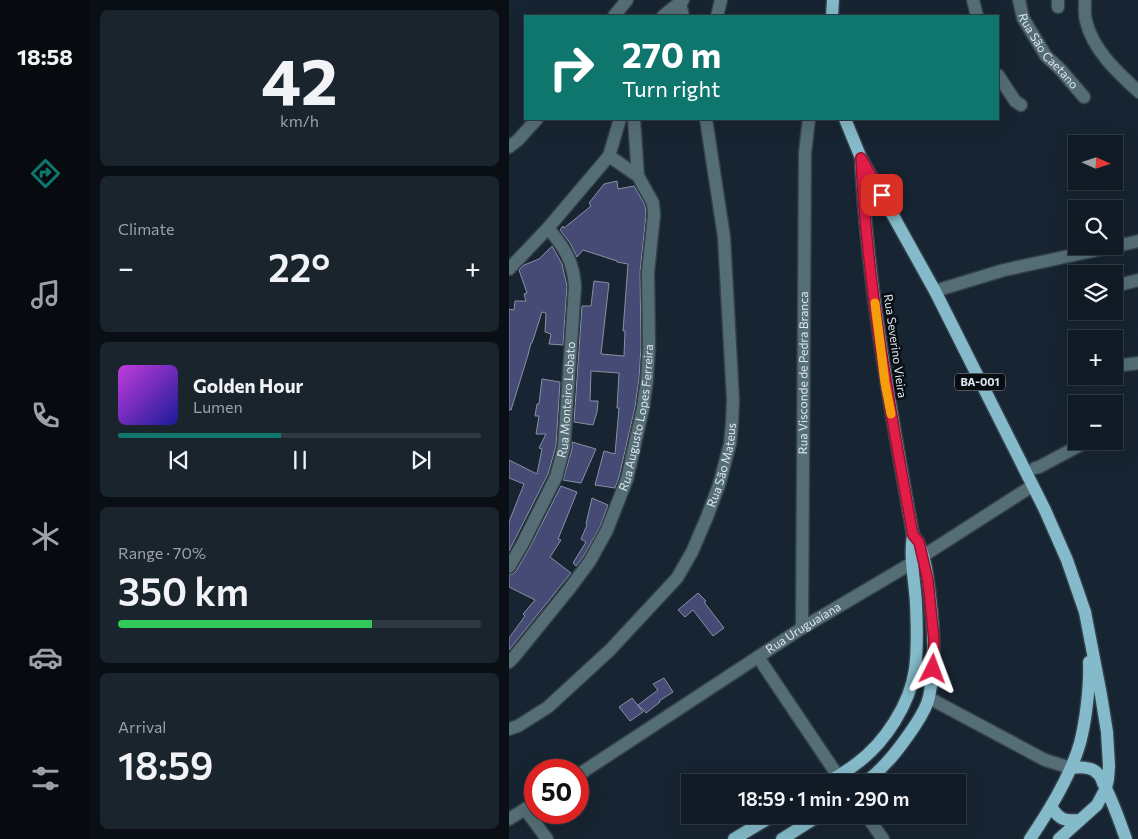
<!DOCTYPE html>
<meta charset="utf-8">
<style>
body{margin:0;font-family:Commissioner,sans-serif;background:#1a242d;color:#f1f3f6;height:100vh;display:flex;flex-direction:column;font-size:19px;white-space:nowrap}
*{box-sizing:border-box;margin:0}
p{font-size:16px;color:#9ca1a7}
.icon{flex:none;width:28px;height:28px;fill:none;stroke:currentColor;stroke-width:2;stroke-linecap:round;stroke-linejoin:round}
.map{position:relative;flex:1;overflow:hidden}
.panel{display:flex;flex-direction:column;gap:10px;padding:10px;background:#090f14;width:419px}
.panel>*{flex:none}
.top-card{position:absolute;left:15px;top:15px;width:475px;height:105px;border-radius:0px;box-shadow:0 5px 20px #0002,0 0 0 1px #303942;background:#0f766e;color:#fff;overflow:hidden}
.needle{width:32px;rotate:93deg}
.tools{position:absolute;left:559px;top:135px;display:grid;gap:10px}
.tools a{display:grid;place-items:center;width:55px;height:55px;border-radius:0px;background:#111b25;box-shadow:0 5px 20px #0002,0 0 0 1px #303942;font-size:25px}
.speed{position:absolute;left:15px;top:759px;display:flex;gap:10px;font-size:25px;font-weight:700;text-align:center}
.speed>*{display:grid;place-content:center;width:65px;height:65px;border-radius:50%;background:#111b25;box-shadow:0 5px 20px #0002,0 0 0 1px #303942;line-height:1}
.speed .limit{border:8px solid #d22;background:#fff;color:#111}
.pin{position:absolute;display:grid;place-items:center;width:42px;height:42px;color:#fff;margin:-21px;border-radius:10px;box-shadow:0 2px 8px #0006}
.me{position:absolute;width:55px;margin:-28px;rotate:3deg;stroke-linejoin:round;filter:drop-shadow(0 0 4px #0008)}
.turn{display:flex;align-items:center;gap:18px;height:105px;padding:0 15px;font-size:22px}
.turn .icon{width:65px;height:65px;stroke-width:2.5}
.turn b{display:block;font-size:35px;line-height:42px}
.big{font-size:38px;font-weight:600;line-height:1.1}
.panel .tile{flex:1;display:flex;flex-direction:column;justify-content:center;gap:8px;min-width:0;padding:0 18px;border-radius:8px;background:#1a242d}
.panel .dial{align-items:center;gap:0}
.dial b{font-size:65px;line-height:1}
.song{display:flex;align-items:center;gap:15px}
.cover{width:60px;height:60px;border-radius:8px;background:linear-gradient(135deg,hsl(290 70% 55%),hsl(240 70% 35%))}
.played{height:5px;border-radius:2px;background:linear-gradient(90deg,#0f766e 45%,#303942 45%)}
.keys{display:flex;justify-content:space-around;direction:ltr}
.heat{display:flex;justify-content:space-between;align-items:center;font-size:28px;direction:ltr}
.charge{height:8px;border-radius:4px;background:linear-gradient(90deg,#34c759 70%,#303942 0)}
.trip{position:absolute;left:172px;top:774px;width:285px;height:50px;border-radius:0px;background:#111b25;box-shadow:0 5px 20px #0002,0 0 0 1px #303942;font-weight:600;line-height:50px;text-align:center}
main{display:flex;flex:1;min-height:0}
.tabs{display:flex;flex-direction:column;width:90px;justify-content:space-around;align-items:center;background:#070b0f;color:#9ca1a7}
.tabs .icon{width:35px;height:35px}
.tabs .active{color:#0f766e}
.tabs b{font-size:22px;color:#f1f3f6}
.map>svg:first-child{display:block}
.building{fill:#454b75;stroke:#8b8fa3}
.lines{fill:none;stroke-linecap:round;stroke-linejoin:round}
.minor-casing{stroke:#333f4b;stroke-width:15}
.major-casing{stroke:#333f4b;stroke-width:15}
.minor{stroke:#556e75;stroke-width:12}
.major{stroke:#84bac9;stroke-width:12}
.route-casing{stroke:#92132f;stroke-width:12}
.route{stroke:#e11d48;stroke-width:9}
.slow{stroke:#f59e0b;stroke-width:9}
.labels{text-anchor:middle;stroke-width:5;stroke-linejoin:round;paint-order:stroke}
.shield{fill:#080d12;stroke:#9da4ac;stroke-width:1}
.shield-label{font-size:11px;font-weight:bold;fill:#dde5ee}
.street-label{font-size:12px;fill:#dde5ee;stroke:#080d12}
</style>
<main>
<nav class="tabs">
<b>18:58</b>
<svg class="icon active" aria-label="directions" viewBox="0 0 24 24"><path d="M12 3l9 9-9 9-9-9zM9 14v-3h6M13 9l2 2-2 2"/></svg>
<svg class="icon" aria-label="music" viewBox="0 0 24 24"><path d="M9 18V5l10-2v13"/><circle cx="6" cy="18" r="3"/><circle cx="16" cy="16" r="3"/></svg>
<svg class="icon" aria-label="phone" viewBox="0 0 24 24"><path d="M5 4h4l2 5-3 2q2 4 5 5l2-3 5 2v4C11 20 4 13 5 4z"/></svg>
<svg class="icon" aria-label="climate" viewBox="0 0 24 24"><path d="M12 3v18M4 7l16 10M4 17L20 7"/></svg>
<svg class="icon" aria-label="car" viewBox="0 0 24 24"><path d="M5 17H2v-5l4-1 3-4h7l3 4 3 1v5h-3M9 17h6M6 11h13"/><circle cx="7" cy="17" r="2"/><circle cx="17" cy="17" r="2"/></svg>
<svg class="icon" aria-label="filters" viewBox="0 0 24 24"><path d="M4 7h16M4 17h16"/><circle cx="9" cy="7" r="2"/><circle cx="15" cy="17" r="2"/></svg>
</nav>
<section class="panel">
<div class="tile dial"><b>42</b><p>km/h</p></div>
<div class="tile"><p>Climate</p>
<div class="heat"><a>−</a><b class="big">22°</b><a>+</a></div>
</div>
<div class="tile">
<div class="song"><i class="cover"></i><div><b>Golden Hour</b><p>Lumen</p></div></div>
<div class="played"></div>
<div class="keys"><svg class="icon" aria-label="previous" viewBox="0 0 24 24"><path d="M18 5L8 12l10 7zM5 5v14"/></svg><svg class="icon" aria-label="pause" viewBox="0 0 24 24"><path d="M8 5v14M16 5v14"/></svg><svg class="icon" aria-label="next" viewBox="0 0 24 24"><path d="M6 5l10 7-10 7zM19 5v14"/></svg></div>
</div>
<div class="tile"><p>Range · 70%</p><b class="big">350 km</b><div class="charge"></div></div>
<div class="tile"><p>Arrival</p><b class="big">18:59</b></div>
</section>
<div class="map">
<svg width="630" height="839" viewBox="0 0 630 839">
<rect width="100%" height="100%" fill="#172431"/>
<g class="building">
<path d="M108 181 109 189 125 186 136 205 137 215 131 272 132 347 130 379 126 407 110 477 106 488 86 485 95 451 106 454 110 408H108L110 373 82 371 81 401H89L88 412 84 425 65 422 73 306H82L85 281 100 283 92 354 115 356 116 331H114L119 264 108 262V261L74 250 68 257 61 243 51 230 54 226 55 228 82 206 80 203 95 184Z"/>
<path d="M43 246 53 264 58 286 54 345 40 344 42 334 36 332 37 313 33 312 23 343H22L19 355 2 410H0V309L5 310 6 301H17L15 294 18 293 10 270 15 265 30 259Z"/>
<path d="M33 379 51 382 47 446 39 474 0 551V522L15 484 0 478V460L28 474 33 449 30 448 37 434H27L30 416H26L28 404H30Z"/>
<path d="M63 442 87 449 72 483 54 480 63 449Z"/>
<path d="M52 486 68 492 49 539 52 540 41 557 62 573 0 650V638L16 616 14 614 26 600 0 587V575L4 574 7 571 20 549Z"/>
<path d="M83 498 99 505 91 527 74 557 67 566 64 563 77 542 72 539 78 525 77 524Z"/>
<path d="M189 593 197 601 195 602 215 628 204 636 184 610 176 617 169 610Z"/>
<path d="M155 678 164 692 150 701 151 702 137 713 129 705 149 690 144 684Z"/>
<path d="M123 698 134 712 121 721 110 707Z"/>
</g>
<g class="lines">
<defs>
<g id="minor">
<path d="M464 0 468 16"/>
<path id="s1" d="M510 0 514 18 537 56 551 69 575 97"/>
<path d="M549 0V7"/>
<path d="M576 1C576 8 575 14 577 21 584 50 608 72 630 92"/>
<path d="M171 3 174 16"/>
<path d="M105 16 118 0"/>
<path d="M154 16 174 0"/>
<path d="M208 16 212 0"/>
<path d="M489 75 506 101 512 105"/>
<path d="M125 119 129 176"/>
<path d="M0 147 9 140 28 119"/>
<path d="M0 269 39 228 100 156 111 119"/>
<path d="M605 286 630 280"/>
<path d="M426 291 495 270 630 241"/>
<path d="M605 366 630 363"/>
<path d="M526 468 530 467 579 441"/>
<path id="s2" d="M0 567 13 545 47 477 55 447 66 286C64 260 55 247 39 228"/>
<path id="s3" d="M293 628 296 153 300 119"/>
<path d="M249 657 329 776"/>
<path id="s4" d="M0 662 5 657 61 588 81 561 98 530 118 479 134 408 138 380 140 347 139 272 145 215 144 203 129 176 100 156"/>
<path d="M420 698 536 760 562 768"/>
<path id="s5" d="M0 729 9 726 39 707 101 650 168 578 183 552 198 517 210 485 221 444 223 423 224 400 215 237 197 119"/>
<path id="s6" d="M69 775 293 628 403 563 523 486"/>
<path d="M16 809 38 839"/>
<path d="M357 815 374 839"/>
<path d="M0 819 26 803"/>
</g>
<g id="major">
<path d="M323 16 324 0"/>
<path d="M336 119 352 158 426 291 536 510 558 560 576 612 592 695 598 732 600 766 599 779 597 788 588 805 550 839"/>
<path d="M562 768C570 767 582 766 588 773 591 775 593 780 594 783 604 801 610 820 617 839"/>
<path d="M318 782C328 777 338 771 347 764 376 743 401 704 406 669 409 647 408 625 407 604 406 581 400 558 404 535 382 412 359 288 352 162"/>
<path d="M357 782C377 766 390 749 405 727 411 718 418 707 420 697 427 664 425 630 421 597 419 580 417 561 410 544 409 541 406 538 404 535"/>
<path d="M542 807C551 820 555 821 571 820"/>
<path d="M225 839 265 815"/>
<path d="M273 839 311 815"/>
<path d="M521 839C540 811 562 775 571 743 577 720 581 685 580 662"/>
</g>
</defs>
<use href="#minor" class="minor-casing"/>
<use href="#major" class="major-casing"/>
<use href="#minor" class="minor"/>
<use href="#major" class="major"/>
</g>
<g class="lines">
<defs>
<path id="route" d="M373 195 352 158C358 285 381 410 404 535L410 542 419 581 425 640 424 669"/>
</defs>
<use href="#route" class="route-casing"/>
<use href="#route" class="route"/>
<path class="slow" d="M366 303 376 383 382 414"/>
</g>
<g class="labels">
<rect class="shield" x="446" y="373.5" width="50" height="17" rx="4"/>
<g class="shield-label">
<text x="471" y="386">BA-001</text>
</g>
<g class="street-label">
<text dy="4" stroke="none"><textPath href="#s1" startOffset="60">Rua São Caetano</textPath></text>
<text transform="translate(386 346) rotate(82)" y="4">Rua Severino Vieira</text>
<text dy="4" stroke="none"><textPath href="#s3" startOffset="255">Rua Visconde de Pedra Branca</textPath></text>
<text dy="4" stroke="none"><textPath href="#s2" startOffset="180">Rua Monteiro Lobato</textPath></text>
<text dy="4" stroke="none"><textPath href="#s4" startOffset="282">Rua Augusto Lopes Ferreira</textPath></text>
<text dy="4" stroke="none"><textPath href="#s5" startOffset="350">Rua São Mateus</textPath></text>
<text dy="4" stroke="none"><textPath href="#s6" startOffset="269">Rua Uruguaiana</textPath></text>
</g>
</g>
</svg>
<div class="tools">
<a><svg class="needle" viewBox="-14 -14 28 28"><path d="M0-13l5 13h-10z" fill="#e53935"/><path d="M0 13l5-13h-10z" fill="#9ca1a7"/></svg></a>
<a><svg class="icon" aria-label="search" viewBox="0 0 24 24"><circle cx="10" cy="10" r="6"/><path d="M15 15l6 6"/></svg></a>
<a><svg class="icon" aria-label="layers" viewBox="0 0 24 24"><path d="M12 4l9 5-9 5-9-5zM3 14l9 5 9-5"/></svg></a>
<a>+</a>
<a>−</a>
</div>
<div class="speed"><div class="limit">50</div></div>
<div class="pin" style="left:373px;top:195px;background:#d93025"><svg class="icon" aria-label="arrive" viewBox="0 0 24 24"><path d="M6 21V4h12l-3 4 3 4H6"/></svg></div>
<svg class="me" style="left:424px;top:669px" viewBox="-20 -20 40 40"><path d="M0-17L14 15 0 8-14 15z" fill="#e11d48" stroke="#fff" stroke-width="4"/></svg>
<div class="trip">18:59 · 1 min · 290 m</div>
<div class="top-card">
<div class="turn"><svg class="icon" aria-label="right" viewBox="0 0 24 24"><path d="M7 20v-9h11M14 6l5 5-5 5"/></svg><div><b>270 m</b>Turn right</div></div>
</div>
</div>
</main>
